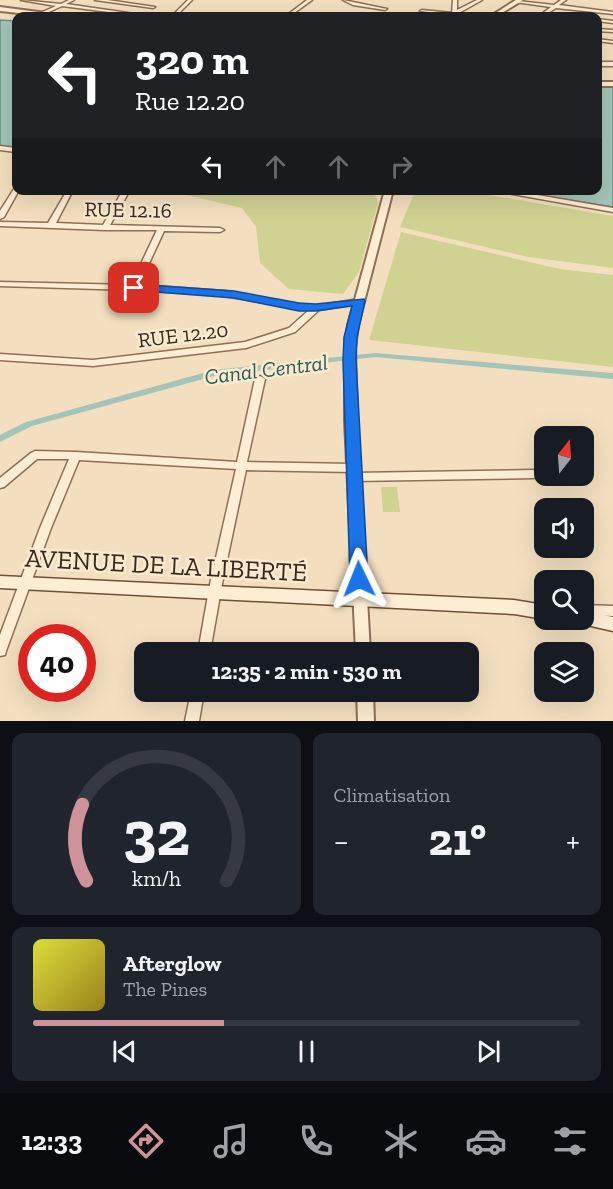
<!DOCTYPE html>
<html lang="fr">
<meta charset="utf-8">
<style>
body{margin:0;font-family:"Zilla Slab",serif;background:#20242c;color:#f1f3f6;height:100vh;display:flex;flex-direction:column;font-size:22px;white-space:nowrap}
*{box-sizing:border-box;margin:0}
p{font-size:20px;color:#9ea1a6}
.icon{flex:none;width:33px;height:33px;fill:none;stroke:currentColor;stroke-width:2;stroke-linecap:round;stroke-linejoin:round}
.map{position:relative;height:721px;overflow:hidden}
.side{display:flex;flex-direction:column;gap:12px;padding:12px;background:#0d0f14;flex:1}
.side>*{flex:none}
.top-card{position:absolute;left:12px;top:12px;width:590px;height:183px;border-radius:12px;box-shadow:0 6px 24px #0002;background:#202124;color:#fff;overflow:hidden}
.needle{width:39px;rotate:17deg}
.buttons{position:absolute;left:534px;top:426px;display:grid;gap:12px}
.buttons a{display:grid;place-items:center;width:60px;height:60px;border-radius:12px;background:#171b24;box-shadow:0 6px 24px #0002;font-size:30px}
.speed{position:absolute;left:18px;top:624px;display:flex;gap:12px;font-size:30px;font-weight:700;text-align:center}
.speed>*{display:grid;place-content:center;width:78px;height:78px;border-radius:50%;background:#171b24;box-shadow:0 6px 24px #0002;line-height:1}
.speed .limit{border:9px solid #d22;background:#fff;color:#111}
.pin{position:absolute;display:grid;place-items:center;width:51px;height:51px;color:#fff;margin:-26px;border-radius:12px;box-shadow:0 3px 9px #0006}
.me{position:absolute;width:66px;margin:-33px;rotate:358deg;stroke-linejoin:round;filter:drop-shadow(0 0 4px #0008)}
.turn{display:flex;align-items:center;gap:21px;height:126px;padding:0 24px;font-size:27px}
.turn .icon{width:78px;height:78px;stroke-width:2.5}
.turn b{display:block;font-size:42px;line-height:51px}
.lanes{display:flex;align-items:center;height:57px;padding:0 24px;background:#0003;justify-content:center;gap:30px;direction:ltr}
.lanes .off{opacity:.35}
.big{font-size:45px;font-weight:700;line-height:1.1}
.side .widget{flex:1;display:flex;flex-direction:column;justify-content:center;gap:9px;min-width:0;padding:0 21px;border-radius:12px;background:#20242c}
.side .dial{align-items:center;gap:0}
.dial svg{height:156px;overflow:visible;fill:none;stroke:#363941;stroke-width:7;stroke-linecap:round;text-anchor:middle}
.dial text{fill:#f1f3f6;stroke:none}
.song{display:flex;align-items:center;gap:18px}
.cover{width:72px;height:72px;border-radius:9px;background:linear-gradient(135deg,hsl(60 70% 55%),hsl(50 70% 35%))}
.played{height:6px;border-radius:3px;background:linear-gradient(90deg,#ce939a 35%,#363941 35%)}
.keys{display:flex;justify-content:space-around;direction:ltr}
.heat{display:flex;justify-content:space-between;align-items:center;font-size:33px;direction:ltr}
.side .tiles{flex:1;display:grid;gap:12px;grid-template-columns:1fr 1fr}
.widget:last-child{grid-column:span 2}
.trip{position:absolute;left:134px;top:642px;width:345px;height:60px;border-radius:12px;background:#171b24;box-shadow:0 6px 24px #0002;font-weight:700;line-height:60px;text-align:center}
.menu{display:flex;height:96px;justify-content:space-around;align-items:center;background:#090b0e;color:#9ea1a6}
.menu .icon{width:42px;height:42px}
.menu .current{color:#ce939a}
.menu b{font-size:27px;color:#f1f3f6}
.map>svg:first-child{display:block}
.green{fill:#d0d292}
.water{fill:#a3c4b8;stroke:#689485;stroke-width:1.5}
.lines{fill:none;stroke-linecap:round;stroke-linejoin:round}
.canal{fill:#a3c4b8;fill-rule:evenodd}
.minor-casing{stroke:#8e6f55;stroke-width:3}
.tertiary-casing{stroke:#8e6f55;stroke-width:4}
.secondary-casing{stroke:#705038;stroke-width:3}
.minor{fill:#fdedd3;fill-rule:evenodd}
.tertiary{fill:#fdedd3;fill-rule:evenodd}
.secondary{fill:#fdedd3;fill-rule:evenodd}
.route{fill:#1a73e8;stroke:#114b97;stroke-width:1.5}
.labels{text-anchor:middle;stroke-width:5;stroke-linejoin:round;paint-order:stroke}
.street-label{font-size:21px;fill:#3c281b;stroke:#f9ead0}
.water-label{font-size:22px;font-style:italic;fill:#295d56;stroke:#f9ead0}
.near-street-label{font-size:26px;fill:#3c281b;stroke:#f9ead0}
</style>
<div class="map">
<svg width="613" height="721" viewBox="0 0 613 721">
<rect width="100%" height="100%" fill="#f3dfbf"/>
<g class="green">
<path d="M169 191H374L378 203 359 272 343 294 289 289 260 263 256 227 242 208Z"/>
<path d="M415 191H465L613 216V268L528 257 400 227Z"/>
<path d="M401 232 560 269 613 275V367L369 340Z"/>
<path d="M381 487H397L400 512H383Z"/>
</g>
<g class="water">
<path d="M0 20 16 21V147L0 146Z"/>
<path d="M597 86H613V207L513 191 597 190Z"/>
</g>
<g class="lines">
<path class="canal" d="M375 353 613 373V379L375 357 214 376 32 426 0 442V435L26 422 214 370Z"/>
<defs>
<g id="minor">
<path d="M21 0 61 4 69 0H74L66 4 149 16H140L62 6 40 16 38 14 56 6Z"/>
<path d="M95 0H107L155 7 153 8Z"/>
<path d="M188 0H192L176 16H172Z"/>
<path d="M307 0H312L290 16H286Z"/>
<path d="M343 0 387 9 385 10 353 5Z"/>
<path d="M453 0H457V10L477 0H482L457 14 469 15V16L420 11 422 10 452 13Z"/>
<path d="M561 0H566L559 5 613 12V14L556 8 548 13 568 16H539L551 7 515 2 517 1 554 5Z"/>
<path d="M597 19 613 21V23L597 21Z"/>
<path d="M597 29 613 30V32L597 31Z"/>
<path d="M597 39 613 41V43L597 41Z"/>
<rect x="597" y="62" width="16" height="4"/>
<path d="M0 146 16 148V152L0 150Z"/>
<path d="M16 188V190H19L4 217 0 219V211L14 189Z"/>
<path d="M123 190H130L110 225 220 228 224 230 220 232 164 231 139 285 225 291 290 303 316 306 359 299 363 301 359 303 319 310 295 332 246 348 93 366 0 360V354L93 360 245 342 289 328 309 310 212 294 132 290 0 286V282L131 285 157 230H105L0 226V222L48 223 65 194 68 192 71 194 56 223 103 225Z"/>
<path d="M490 190H508L613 208V212Z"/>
<path d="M260 376 265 379 247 462 353 464 357 465 358 468 357 471 353 472 246 470 222 584 210 652H198L210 584 236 469 79 460 51 528 6 651 5 655 0 656V635L40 528 69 459H37L4 487 0 488V478L31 453 35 451 76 452 237 462 255 379Z"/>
<path d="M533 470 537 471 538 474 537 477 533 478 354 481 350 480 349 477 350 474 354 473Z"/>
<path d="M584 605 613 606V616L584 615Z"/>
<path d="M191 692H204L199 721H185Z"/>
</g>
<g id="tertiary">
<path d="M516 0H523L497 16H491Z"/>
<path d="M0 7 54 14 57 16H46L0 11Z"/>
<rect x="597" y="82" width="16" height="4"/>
<path d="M385 190H393L358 325 355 348 357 421 370 652H356L345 421V348L348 325Z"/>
<path d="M357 692H373L374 721H358Z"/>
</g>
<g id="secondary">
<path d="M0 576 514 600 544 605V619L514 614 0 588Z"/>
<path d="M584 611 613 617V631L578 623 577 620H584Z"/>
</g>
</defs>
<use href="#minor" class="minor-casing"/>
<use href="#tertiary" class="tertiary-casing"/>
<use href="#secondary" class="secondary-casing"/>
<use href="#minor" class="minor"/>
<use href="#tertiary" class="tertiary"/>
<use href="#secondary" class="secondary"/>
</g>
<path class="route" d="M134 284 234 291 299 303 316 304 364 299 365 301 357 337 356 361 368 579 366 584 359 586 353 584 350 579 343 361 344 337 352 306 316 311H299L234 298 130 290 128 288Z"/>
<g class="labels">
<g class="street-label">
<text transform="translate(128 210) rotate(1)" y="7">RUE 12.16</text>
<text transform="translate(183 335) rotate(-7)" y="7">RUE 12.20</text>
</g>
<g class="water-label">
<text transform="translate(266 369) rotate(-7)" y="8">Canal Central</text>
</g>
<g class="near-street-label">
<text transform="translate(166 565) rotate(3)" y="9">AVENUE DE LA LIBERTÉ</text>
</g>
</g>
</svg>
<div class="buttons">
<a><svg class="needle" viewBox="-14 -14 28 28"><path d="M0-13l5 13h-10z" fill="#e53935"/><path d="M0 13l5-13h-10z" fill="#9ea1a6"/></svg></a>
<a><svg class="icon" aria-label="sound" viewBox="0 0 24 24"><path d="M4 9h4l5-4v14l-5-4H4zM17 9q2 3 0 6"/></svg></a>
<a><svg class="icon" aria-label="search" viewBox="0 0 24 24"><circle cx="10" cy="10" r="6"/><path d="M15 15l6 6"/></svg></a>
<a><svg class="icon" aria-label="layers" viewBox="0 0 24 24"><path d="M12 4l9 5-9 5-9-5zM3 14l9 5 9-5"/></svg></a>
</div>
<div class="speed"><div class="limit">40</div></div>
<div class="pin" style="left:134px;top:288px;background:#d93025"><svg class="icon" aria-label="arrive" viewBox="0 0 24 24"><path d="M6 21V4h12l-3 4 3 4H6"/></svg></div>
<svg class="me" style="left:359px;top:579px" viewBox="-20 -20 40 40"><path d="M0-17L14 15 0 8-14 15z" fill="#1a73e8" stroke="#fff" stroke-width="4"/></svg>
<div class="trip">12:35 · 2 min · 530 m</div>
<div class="top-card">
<div class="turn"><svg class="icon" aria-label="left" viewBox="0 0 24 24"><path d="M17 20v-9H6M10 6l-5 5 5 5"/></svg><div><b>320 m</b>Rue 12.20</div></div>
<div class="lanes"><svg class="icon" aria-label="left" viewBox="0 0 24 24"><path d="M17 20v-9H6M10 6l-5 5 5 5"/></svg><svg class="icon off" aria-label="ahead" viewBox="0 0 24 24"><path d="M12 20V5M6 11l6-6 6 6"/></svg><svg class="icon off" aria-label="ahead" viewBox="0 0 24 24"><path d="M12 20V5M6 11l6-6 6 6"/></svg><svg class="icon off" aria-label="right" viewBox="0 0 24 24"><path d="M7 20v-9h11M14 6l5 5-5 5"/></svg></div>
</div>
</div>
<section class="side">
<div class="tiles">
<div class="widget dial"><svg viewBox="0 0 100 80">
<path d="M14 69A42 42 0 1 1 86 69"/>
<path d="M14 69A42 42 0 0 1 12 30" stroke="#ce939a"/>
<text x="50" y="56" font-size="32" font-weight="700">32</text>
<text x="50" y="72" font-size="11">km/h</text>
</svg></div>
<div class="widget"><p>Climatisation</p>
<div class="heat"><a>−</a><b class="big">21°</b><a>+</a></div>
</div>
<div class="widget">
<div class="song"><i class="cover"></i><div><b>Afterglow</b><p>The Pines</p></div></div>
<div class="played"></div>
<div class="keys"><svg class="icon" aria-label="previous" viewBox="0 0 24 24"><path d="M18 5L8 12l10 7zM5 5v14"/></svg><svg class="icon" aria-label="pause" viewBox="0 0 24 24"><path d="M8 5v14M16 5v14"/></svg><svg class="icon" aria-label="next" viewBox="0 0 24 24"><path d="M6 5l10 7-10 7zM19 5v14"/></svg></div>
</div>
</div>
</section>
<nav class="menu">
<b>12:33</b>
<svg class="icon current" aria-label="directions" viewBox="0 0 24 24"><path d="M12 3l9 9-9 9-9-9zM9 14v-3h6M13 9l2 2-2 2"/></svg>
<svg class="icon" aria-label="music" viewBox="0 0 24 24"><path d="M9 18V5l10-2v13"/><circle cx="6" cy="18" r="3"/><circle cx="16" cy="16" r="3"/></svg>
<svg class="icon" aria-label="phone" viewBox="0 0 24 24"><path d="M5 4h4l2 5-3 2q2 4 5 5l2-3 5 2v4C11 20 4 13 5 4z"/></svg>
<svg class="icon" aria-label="climate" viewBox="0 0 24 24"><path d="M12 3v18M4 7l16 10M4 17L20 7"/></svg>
<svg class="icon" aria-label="car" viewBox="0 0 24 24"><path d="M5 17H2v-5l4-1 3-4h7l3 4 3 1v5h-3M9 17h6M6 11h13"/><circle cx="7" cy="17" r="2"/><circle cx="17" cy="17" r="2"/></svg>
<svg class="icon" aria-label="filters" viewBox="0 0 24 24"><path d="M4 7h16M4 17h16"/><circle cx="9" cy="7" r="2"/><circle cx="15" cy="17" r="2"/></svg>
</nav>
